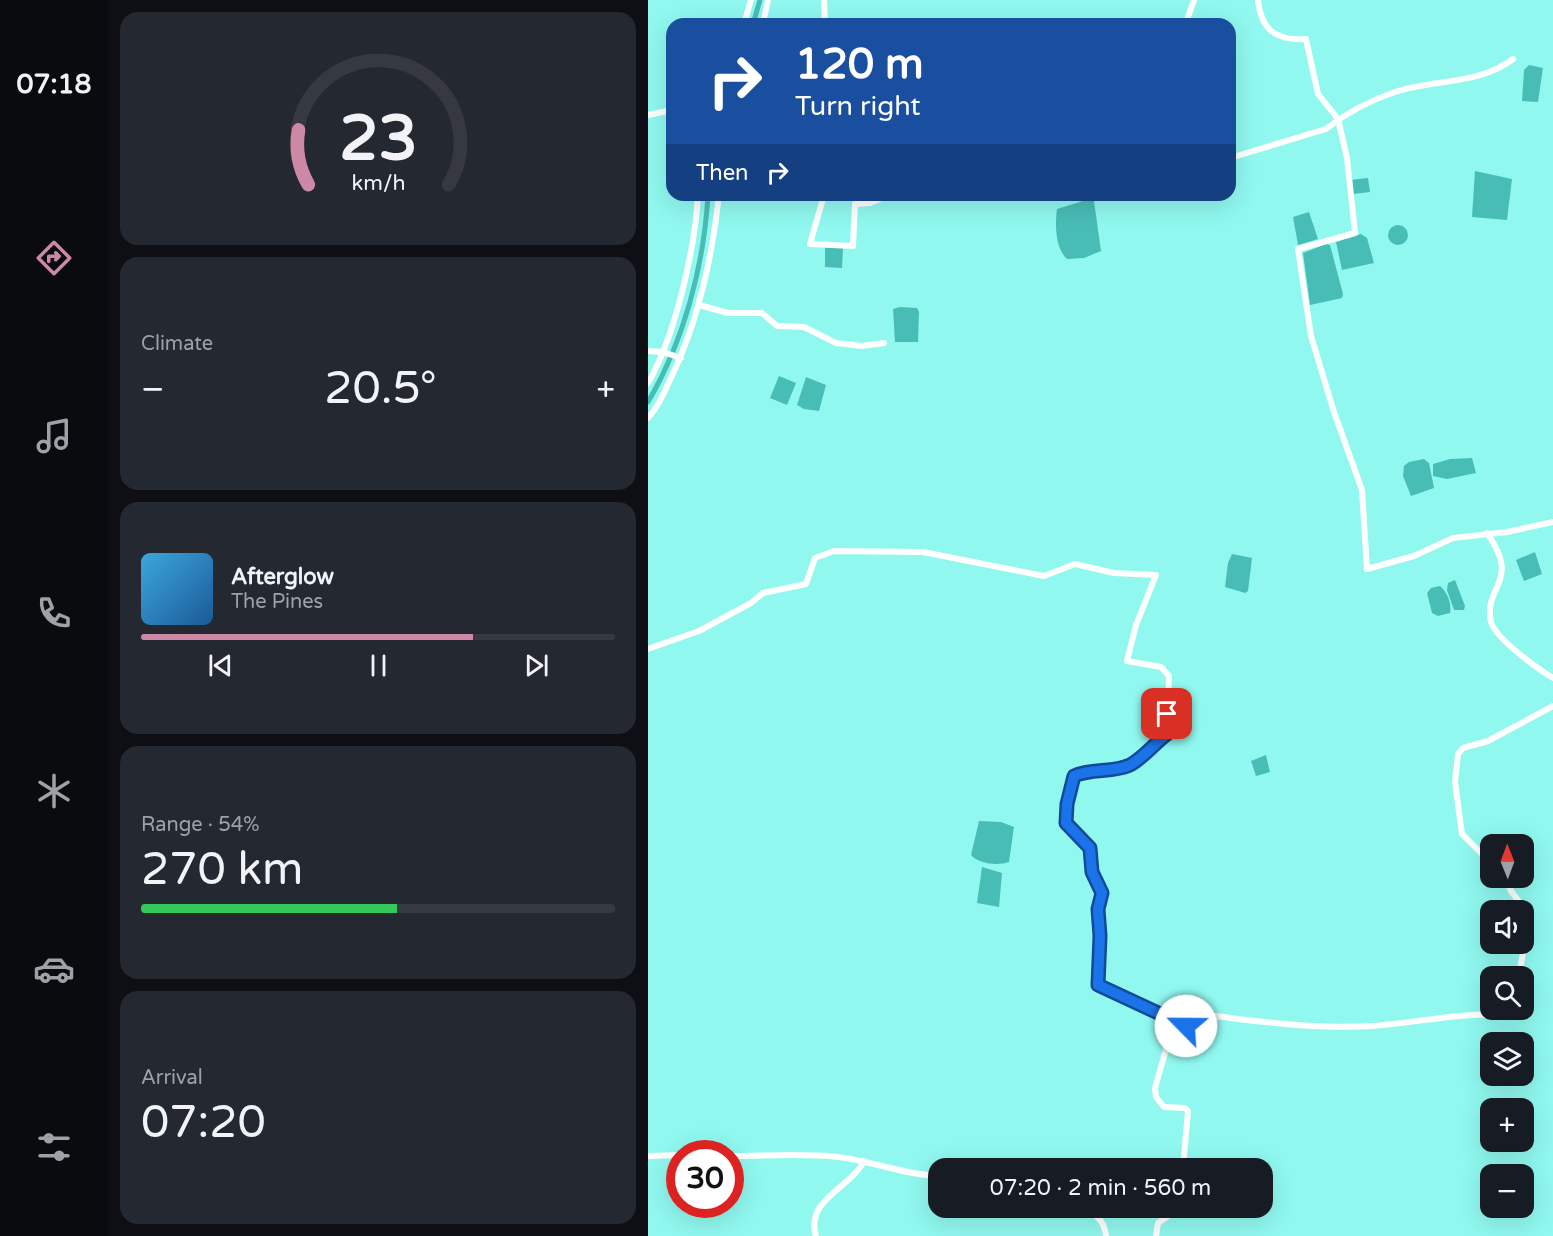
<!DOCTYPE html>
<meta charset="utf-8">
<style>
body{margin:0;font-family:"Varela Round",sans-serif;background:#242831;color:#f1f3f6;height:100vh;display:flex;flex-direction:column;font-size:22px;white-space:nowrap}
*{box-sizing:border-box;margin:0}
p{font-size:20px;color:#9ea1a6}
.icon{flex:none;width:33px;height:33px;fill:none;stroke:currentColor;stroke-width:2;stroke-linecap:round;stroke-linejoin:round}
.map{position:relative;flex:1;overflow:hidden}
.drawer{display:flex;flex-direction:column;gap:12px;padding:12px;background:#0d0f14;width:540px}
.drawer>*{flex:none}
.hud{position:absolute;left:18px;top:18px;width:570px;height:183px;border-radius:18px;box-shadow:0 6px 24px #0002;background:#1a4fa0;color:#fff;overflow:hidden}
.needle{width:39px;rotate:359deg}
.tools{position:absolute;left:832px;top:834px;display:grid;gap:12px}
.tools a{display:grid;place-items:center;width:54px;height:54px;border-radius:12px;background:#171b24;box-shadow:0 6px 24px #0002;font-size:30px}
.speed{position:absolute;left:18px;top:1140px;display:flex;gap:12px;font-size:30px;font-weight:700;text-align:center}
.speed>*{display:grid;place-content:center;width:78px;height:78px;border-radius:50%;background:#171b24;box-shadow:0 6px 24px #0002;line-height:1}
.speed .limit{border:9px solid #d22;background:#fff;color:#111}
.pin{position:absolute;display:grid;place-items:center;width:51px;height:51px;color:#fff;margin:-26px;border-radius:12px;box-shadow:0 3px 9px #0006}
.me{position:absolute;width:66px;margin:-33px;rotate:293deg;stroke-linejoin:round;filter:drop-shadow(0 0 4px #0008)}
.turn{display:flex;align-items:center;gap:21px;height:126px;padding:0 30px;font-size:27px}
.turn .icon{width:78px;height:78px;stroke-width:2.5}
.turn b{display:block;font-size:42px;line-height:51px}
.then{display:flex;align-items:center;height:57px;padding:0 30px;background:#0003;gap:12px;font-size:22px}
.big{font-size:45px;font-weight:600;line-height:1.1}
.drawer .widget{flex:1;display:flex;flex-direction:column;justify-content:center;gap:9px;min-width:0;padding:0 21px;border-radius:18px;background:#242831}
.drawer .dial{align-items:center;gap:0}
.dial svg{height:156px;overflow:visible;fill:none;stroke:#363941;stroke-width:7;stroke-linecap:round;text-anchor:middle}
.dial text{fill:#f1f3f6;stroke:none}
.song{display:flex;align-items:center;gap:18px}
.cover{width:72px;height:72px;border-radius:9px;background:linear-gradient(135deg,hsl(200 70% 55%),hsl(210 70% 35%))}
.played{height:6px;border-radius:3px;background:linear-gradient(90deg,#cd88a5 70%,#363941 70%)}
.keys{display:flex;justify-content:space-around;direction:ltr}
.heat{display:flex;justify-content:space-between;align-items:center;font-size:33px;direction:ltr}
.charge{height:9px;border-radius:4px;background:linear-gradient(90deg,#34c759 54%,#363941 0)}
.trip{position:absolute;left:280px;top:1158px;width:345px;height:60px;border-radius:18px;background:#171b24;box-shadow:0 6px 24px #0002;font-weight:600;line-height:60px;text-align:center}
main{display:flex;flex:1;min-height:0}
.tabs{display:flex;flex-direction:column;width:108px;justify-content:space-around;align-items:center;background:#090b0e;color:#9ea1a6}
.tabs .icon{width:42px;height:42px}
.tabs .selected{color:#cd88a5}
.tabs b{font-size:27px;color:#f1f3f6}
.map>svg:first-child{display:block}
.water{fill:#48bdb6}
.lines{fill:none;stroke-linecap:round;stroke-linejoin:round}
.canal{stroke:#48bdb6;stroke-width:5}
.minor{stroke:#fff;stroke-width:6}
.route-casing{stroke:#114b97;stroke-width:15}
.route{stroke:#1a73e8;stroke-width:10}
</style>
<main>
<nav class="tabs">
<b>07:18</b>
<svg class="icon selected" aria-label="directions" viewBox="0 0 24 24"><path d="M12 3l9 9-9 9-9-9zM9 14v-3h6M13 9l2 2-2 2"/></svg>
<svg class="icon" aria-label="music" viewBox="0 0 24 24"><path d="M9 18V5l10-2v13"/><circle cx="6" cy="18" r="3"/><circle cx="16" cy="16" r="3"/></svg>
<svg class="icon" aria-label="phone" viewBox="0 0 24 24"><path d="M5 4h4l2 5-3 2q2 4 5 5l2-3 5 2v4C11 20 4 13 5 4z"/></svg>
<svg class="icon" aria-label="climate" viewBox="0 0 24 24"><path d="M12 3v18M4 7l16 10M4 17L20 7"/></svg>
<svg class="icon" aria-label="car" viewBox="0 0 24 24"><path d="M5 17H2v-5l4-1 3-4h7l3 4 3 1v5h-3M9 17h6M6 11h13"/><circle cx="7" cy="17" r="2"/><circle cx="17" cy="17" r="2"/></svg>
<svg class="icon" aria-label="filters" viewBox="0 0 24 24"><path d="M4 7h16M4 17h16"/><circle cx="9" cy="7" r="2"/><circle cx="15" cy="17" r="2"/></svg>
</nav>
<section class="drawer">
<div class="widget dial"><svg viewBox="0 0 100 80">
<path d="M14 69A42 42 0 1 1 86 69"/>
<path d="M14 69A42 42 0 0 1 9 41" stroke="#cd88a5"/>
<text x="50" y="56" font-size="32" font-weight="700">23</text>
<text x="50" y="72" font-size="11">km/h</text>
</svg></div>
<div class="widget"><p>Climate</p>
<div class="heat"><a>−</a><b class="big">20.5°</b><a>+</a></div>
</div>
<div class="widget">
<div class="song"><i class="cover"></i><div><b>Afterglow</b><p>The Pines</p></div></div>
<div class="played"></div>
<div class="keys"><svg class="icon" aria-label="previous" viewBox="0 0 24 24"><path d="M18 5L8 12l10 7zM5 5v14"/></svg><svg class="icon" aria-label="pause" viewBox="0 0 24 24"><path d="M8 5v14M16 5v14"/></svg><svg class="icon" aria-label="next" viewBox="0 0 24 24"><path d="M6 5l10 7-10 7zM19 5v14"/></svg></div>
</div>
<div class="widget"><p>Range · 54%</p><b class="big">270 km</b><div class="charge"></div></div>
<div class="widget"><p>Arrival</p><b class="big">07:20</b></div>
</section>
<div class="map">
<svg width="905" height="1236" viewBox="0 0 905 1236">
<rect width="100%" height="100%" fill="#90f8ef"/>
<g class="water">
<path d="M881 65 895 68 890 102 874 101 876 70Z"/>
<path d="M827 171 864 179 859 220 824 217Z"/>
<path d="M720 178 722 192 705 194 702 180Z"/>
<path d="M438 200 446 201 453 251 436 258 419 259C407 248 407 225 409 209Z"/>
<path d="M661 212 670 239 650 245 645 217Z"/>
<circle cx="750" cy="235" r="10"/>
<path d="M713 234 719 238 726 263 694 270 688 242Z"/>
<path d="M678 244 682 245 695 294 694 298 662 305 655 253Z"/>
<path d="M177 247 195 248 194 268 177 267Z"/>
<path d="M252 307 269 308 271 312 270 342H247L245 309Z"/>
<path d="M131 376 148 383 139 405 122 398Z"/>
<path d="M158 377 178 385 171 411 156 409 149 405Z"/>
<path d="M824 458 828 473 799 479 785 476V464L802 459Z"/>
<path d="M776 459 781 463 786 488 763 496 755 476 756 466 761 462Z"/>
<path d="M887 552 894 574 876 581 868 560Z"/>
<path d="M584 554 604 558 600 591 597 593 577 587 580 563Z"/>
<path d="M807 580 817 606 816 610H806L799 590 800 583Z"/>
<path d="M792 586C799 592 804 603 802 613L790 616 784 613 779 593 783 588Z"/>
<path d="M618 755 622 772 608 776 603 761Z"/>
<path d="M331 821 353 822 366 827 361 862C350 866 331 864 323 855Z"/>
<path d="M334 867 354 873 351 907 329 903Z"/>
</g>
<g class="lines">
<g class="canal">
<path d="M105 24 112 0"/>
<path d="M0 402C36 341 56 265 60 195"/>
</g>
<g class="minor">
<path d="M176 0 177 24"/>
<path d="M610 0C613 30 628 41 658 39L670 94 690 119 699 158 707 233 650 249 663 336 686 412 714 490 719 569 766 556 805 538 859 532 905 522"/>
<path d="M96 24 103 0"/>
<path d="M115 24 120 0"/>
<path d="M506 24 538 23 546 0"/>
<path d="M0 115 24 110"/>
<path d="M582 158 678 129C697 114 723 100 747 92 786 79 831 85 865 59"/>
<path d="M176 195 162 244 205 246 207 204 222 203 241 195"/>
<path d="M51 305 80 313H114L129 326 156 327 188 343 214 346 236 343"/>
<path d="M0 351 15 352 33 358"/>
<path d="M0 383C27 337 47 249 50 195"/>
<path d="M0 418C10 407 15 395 21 382 50 323 64 260 71 195"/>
<path d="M839 533C874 583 835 585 843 622 848 639 890 669 905 678"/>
<path d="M0 649 51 631 103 603 115 593 158 584 167 558 186 551 275 552 396 576 427 564 466 573 508 575 488 625 479 661 513 667 521 676 519 734C507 743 495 758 482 765 465 773 443 768 426 776L419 804 418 823 442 848 444 872 454 893 450 909 452 936 450 985 461 992 557 1033 568 1016C619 1023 672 1029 724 1026 768 1023 812 1012 857 1015V1010"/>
<path d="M843 863 814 834 807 782 810 754 815 748 840 741 905 706"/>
<path d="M857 878 863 891 879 912 880 923 871 976"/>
<path d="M526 1021 507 1088 508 1097 516 1107 537 1108 540 1111 535 1168"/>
<path d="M0 1156 32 1155"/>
<path d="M82 1156C118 1156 155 1153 190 1157 224 1161 257 1175 291 1176"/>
<path d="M432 1208C447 1213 456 1219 458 1236"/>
<path d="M168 1236C157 1199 203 1188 216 1161"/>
<path d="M508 1236 510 1223 532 1208"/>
</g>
</g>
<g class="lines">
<defs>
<path id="route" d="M519 714V734C507 743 495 758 482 765 465 773 443 768 426 776L419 804 418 823 442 848 444 872 454 893 450 909 452 936 450 985 538 1026"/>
</defs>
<use href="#route" class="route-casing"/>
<use href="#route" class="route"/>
</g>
</svg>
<div class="tools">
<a><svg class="needle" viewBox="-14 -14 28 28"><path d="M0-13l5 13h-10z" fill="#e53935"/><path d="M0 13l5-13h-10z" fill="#9ea1a6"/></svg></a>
<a><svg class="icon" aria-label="sound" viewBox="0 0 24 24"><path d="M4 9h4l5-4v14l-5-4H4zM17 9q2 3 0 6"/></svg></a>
<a><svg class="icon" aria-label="search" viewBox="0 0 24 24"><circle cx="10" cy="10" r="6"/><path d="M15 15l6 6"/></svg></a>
<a><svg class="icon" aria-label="layers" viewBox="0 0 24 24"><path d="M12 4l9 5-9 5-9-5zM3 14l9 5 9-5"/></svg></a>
<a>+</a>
<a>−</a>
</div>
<div class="speed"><div class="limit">30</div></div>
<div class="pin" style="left:519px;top:714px;background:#d93025"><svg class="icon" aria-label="arrive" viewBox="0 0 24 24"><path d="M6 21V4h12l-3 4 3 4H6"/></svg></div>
<svg class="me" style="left:538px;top:1026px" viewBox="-20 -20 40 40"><circle r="19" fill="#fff"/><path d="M0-13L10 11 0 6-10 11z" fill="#1a73e8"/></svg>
<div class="trip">07:20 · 2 min · 560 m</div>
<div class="hud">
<div class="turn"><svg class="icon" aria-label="right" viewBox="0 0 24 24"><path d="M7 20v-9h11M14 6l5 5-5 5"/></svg><div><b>120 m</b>Turn right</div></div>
<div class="then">Then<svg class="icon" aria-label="right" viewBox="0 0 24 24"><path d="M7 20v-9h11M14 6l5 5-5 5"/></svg></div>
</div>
</div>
</main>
